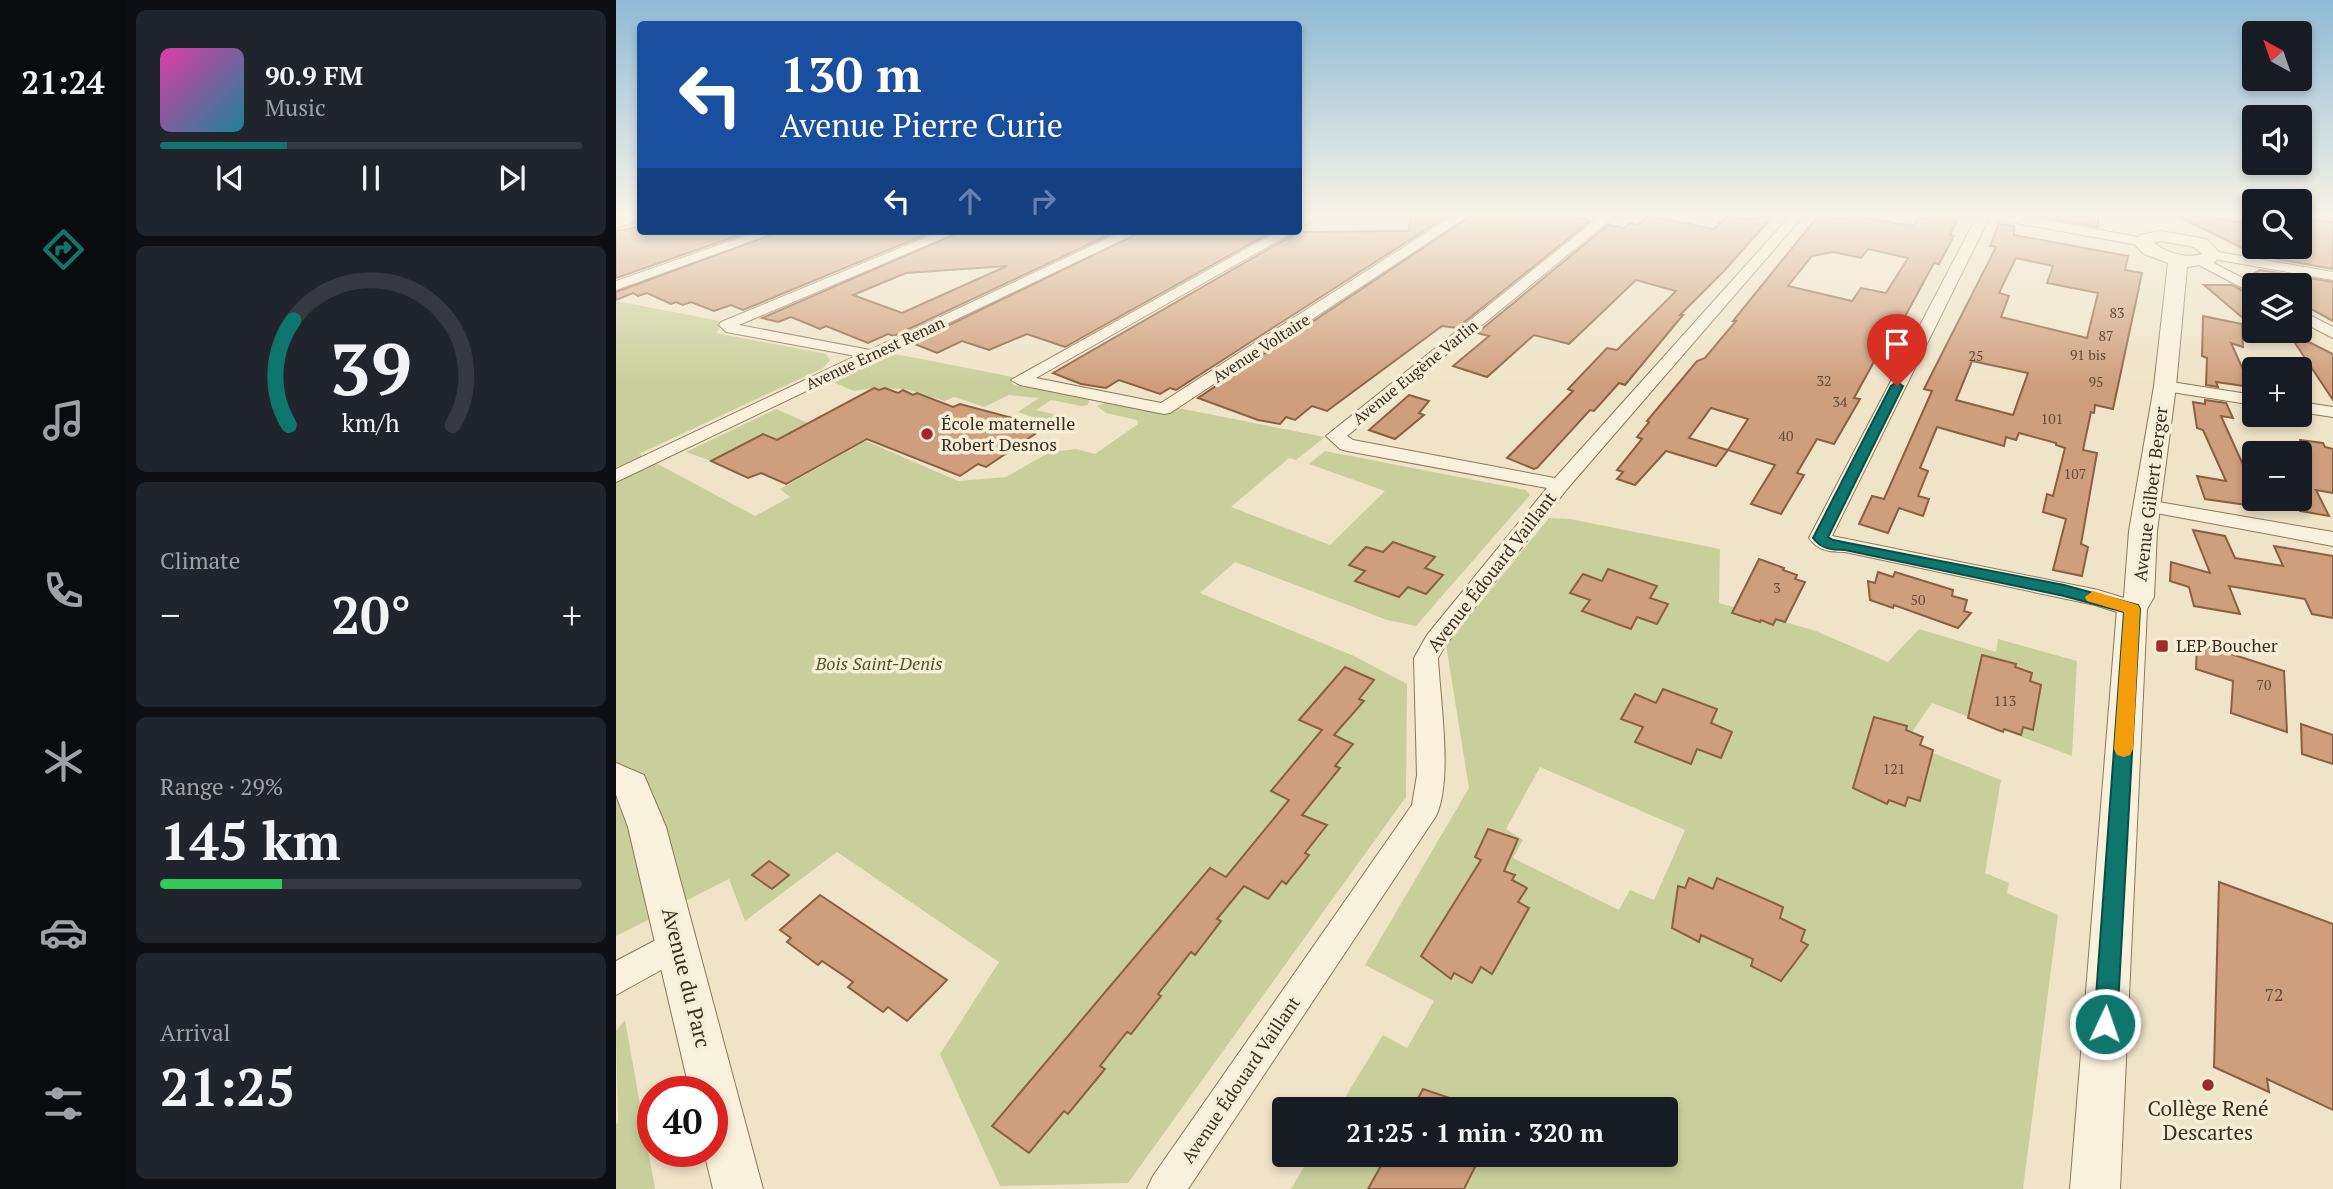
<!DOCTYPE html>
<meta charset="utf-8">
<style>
body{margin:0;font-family:"PT Serif",serif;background:#20242c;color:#f1f3f6;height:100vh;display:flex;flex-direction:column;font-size:26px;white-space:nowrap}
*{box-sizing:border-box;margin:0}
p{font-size:23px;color:#9ea1a6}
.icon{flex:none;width:38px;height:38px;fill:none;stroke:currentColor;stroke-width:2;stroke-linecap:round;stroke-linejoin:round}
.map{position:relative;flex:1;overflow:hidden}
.side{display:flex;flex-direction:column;gap:10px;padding:10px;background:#0d0f14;width:490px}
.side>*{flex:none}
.hud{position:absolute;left:21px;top:21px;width:665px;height:214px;border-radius:7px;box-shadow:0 4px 10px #0003;background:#1a4fa0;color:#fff;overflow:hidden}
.needle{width:46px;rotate:320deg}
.fabs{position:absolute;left:1626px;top:21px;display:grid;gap:14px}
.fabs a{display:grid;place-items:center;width:70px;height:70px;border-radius:7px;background:#171b24;box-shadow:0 4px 10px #0003;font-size:35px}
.speed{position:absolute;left:21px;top:1076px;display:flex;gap:14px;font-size:35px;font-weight:700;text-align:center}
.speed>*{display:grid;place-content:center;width:91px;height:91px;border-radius:50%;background:#171b24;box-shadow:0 4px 10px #0003;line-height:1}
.speed .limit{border:10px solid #d22;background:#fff;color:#111}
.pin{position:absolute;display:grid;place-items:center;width:60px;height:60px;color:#fff;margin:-72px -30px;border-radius:50% 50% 50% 0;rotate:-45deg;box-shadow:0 0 7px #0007}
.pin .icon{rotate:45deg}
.me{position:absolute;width:77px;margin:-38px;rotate:3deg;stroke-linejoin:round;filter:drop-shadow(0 0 5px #0008)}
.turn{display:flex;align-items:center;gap:24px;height:147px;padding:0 28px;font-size:32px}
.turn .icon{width:91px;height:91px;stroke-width:2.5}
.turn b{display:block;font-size:49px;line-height:60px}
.lanes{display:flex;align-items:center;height:66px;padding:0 28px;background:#0003;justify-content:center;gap:35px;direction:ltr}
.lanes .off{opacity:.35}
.big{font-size:52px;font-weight:700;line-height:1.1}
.side .card{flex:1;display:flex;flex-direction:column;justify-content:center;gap:10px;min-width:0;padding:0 24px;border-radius:10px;background:#20242c}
.side .dial{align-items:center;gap:0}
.dial svg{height:182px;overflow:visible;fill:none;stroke:#363941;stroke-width:7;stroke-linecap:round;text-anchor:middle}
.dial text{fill:#f1f3f6;stroke:none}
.song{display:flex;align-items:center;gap:21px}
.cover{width:84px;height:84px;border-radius:10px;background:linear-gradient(135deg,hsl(320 70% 55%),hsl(190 70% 35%))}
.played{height:7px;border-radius:4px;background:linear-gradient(90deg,#0f766e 30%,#363941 30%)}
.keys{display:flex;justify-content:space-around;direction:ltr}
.heat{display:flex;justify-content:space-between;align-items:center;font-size:38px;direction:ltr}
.charge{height:10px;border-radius:5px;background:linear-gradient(90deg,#34c759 29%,#363941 0)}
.trip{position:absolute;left:656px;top:1097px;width:406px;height:70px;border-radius:7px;background:#171b24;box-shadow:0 4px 10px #0003;font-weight:700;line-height:70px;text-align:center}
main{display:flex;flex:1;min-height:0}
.tab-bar{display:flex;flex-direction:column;width:126px;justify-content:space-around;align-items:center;background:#090b0e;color:#9ea1a6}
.tab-bar .icon{width:49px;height:49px}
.tab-bar .active{color:#0f766e}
.tab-bar b{font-size:32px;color:#f1f3f6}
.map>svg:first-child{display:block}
.green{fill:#c9cf9b;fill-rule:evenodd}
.building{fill:#cf9f7d;stroke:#8d5f41;stroke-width:2;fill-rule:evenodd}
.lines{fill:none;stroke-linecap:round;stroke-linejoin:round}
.minor-casing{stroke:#8d765c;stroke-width:2}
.tertiary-casing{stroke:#8d765c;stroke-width:2}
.minor{fill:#faf1dc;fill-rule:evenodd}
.tertiary{fill:#faf1dc;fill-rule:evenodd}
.route{fill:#0f766e;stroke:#0a4d48;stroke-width:2}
.slow{fill:#f59e0b}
.poi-dot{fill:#9e2a2b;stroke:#f7eed8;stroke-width:2.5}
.labels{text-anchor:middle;stroke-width:7;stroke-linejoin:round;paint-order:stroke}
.number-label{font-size:14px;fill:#624a37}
.far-street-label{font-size:16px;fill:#3d2e20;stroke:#f7eed8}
.poi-label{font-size:18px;fill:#3d2e20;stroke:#f7eed8;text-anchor:start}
.street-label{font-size:18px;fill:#3d2e20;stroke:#f7eed8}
.park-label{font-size:18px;font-style:italic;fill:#4d5a26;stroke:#f7eed8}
.near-number-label{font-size:18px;fill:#624a37}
.near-street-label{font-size:21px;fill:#3d2e20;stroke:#f7eed8}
.near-poi-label{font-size:21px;fill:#3d2e20;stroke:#f7eed8}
</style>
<main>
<nav class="tab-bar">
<b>21:24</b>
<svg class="icon active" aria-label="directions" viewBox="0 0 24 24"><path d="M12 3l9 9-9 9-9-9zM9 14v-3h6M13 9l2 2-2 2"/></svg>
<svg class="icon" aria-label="music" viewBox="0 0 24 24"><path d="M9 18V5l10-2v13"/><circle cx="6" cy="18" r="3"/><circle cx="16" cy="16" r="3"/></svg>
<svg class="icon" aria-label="phone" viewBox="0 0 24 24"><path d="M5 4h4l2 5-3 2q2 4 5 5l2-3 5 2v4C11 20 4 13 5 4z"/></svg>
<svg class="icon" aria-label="climate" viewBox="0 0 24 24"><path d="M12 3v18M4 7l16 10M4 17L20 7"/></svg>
<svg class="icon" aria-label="car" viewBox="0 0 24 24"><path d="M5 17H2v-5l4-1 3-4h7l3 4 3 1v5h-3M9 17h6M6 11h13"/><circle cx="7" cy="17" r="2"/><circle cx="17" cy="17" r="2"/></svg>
<svg class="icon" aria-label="filters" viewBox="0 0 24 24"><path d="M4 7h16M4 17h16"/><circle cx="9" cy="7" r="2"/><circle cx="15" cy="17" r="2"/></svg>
</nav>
<section class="side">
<div class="card">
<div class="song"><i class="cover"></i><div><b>90.9 FM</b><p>Music</p></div></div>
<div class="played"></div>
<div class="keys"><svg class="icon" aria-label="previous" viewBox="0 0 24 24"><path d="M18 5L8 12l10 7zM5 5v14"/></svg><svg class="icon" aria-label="pause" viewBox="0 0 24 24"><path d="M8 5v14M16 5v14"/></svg><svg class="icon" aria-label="next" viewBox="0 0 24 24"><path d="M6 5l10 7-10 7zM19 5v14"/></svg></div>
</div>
<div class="card dial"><svg viewBox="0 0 100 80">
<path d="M14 69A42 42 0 1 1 86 69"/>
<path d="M14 69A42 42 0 0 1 16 23" stroke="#0f766e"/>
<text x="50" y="56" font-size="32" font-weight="700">39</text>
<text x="50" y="72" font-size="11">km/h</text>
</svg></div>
<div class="card"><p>Climate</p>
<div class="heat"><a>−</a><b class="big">20°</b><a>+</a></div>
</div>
<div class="card"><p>Range · 29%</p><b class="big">145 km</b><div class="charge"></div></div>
<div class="card"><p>Arrival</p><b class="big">21:25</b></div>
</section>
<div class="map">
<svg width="1717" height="1189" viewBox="0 0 1717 1189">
<rect width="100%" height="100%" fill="#f0e4c8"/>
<g class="green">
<path d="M0 301 109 322 100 333 210 354 214 360 207 368 23 454 139 516 174 497 164 489 250 441 342 481 390 477 434 452 460 449 479 454 522 424 521 420 490 413 481 406 490 402 543 413 562 408 709 437 680 460 673 458 615 507 714 545 769 491 693 464 709 451 910 490 914 495 800 626 771 620 619 562 584 593 738 656 791 684 790 797 512 1183 384 1186 324 1054 383 962 221 852 129 921 113 879 0 936Z"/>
<path d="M274 353 397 377 395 382 398 385 473 399 472 405 466 406 435 400 420 410 446 416 434 423 402 412 423 398 393 395 368 407 338 397 329 401 289 389 257 388 238 391 217 382Z"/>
<path d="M160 409 208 430 176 447 147 434 95 461 70 452Z"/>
<path d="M933 518 954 519 1104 549 1103 603 1200 631 1272 662 1303 629 1380 652 1382 639 1461 661 1456 756 1316 703 1289 742 1385 780 1369 873 1393 883 1391 893 1442 915 1407 1189H675L695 1155H1050V1110L722 1109 767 1035 791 1048 818 1001 749 965 853 788 830 645ZM924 767 1069 830 1038 900 1014 890 1003 910 897 858 907 840 890 829Z"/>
<path d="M9 1020 39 1189H0V1125L2 1122 0 1031Z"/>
</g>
<g class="building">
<path d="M794 216H831L560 390 554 388 544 394 503 380 490 388 465 384 437 373 682 232 793 231Z"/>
<path d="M855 216H956L974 221 841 328 826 326 711 411 696 406 679 420 670 417 664 424 642 420 582 398Z"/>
<path d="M1032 216 1098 229 1111 216 1131 219 1157 216 1107 272 1064 315H1067L1009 385 1003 383 978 411 974 410 921 468 918 469 891 458 957 391 952 389 991 348 1001 350 1060 291 1020 280 953 344 918 335 871 377 837 366 873 336 861 333 992 225 1008 228 1014 223 1022 225Z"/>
<path d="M1202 216 1229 219 1236 216 1298 226 1303 218 1312 220 1314 216H1343L1334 235 1338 236 1323 264 1318 263 1280 333 1276 332 1260 358 1238 398 1244 399 1218 444 1201 439 1181 473 1188 475 1165 514 1135 504 1159 465 1112 450 1132 419 1095 408 1073 438 1112 450 1100 466 1050 451 1019 485 1001 479 1007 472 1001 470 1026 439 1021 437 1033 422 1031 421 1081 361 1089 358 1120 321H1117ZM1252 249 1292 258 1270 293 1245 288 1236 301 1172 286 1196 256 1217 252 1245 258Z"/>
<path d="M1426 216H1482V227L1426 217Z"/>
<path d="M1561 216H1589L1638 225V254Z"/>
<path d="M1684 217 1717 222V269L1661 259 1669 254 1676 256V250L1687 252Z"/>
<path d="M1383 224 1398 226V235L1512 256 1509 270 1526 273 1497 409 1479 405 1478 413 1475 412 1467 450 1481 453 1465 544 1472 547 1466 576 1437 570 1450 519 1427 512 1431 494 1437 496 1449 448 1440 445V443L1403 433 1400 440 1390 437 1388 446 1321 427 1304 468 1312 471 1302 496 1313 499 1307 516 1283 508 1272 533 1243 524 1256 496 1268 499 1316 391 1308 389 1380 247 1374 246ZM1400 258 1437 266 1431 283 1482 293 1471 338 1385 317 1393 296 1383 293ZM1356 361 1412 373 1397 415 1340 400Z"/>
<path d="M24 227V231H135L0 278V231Z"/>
<path d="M165 231H318L127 310 115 305 98 311 75 302 67 305 60 302 55 304 31 293 22 296 17 293 0 300V292Z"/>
<path d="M346 231H501L278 336 272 334 252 343 210 326 204 329 175 317 162 322 146 318ZM391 266 286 313 237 295 290 273Z"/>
<path d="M527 231H657L449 347 411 334 373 350 346 341 321 353 296 343Z"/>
<path d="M1644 270 1717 282V321L1684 303V285H1642L1631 277Z"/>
<path d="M1588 285H1616L1633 294 1634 324Z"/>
<path d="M1587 316 1626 324 1627 347 1615 343 1635 387 1600 382 1602 387 1590 385 1591 358 1586 356Z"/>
<path d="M1671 331 1717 354V400Z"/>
<path d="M258 388 263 390 269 388 282 393 287 390 297 395 301 393 337 407 344 404 415 423 405 429 419 434 370 467 362 464 344 476 251 439 170 484 145 473 132 478 95 461 147 434 161 440Z"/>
<path d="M793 395 813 401 803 413 808 415 779 439 753 430Z"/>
<path d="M1589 400 1610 403 1617 418 1605 416 1628 467 1638 468V506L1589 499 1581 476 1610 481 1587 430 1581 428 1577 402 1589 404Z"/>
<path d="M1684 440 1707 443 1709 447 1717 449V493L1700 490 1713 516 1684 511Z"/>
<path d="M1577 530 1609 536 1619 558 1667 566 1658 546 1717 556V618L1696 614 1689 599 1613 586 1624 614 1578 606 1573 587 1554 581 1555 562 1594 573Z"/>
<path d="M777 542 819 557 809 568 827 575 810 594 792 587 783 597 739 581 749 571 733 565 750 547 767 552Z"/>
<path d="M1143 559 1168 568 1167 570 1181 575 1179 579 1189 582 1169 622 1160 619 1157 625 1145 620 1144 622 1116 613Z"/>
<path d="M992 569 1041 586 1034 598 1052 604 1041 624 1021 617 1015 629 966 611 974 600 954 593 967 574 986 581Z"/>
<path d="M1262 572 1277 577 1279 572 1337 590 1336 596 1351 600 1348 611 1355 613 1342 628 1278 605 1277 608 1254 600 1252 581 1259 583Z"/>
<path d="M1581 643 1668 671 1671 732 1615 713 1617 681 1580 669Z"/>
<path d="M1366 655 1400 664 1399 667 1416 673 1414 681 1425 685 1417 730 1407 727 1405 735 1388 729 1387 732 1352 718Z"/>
<path d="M729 667 758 680 743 699 748 701 718 735 737 744 719 766 724 768 686 815 711 825 689 853 693 855 670 884 666 881 652 899 628 886 601 919 605 921 579 955 575 952 542 994 545 996 515 1034 511 1032 484 1066 489 1069 452 1114 448 1111 413 1153 376 1126 594 868 610 877 673 800 655 791 706 730 683 720Z"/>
<path d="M1047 689 1101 709 1095 723 1116 732 1105 758 1081 749 1075 764 1019 742 1027 727 1005 719 1019 694 1040 703Z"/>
<path d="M1258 717 1291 726 1290 730 1307 737 1304 745 1317 750 1304 801 1292 797 1289 806 1273 800 1271 804 1237 788Z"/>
<path d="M1685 724 1717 735V764L1686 754Z"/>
<path d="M872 829 902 839 888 871 899 875 896 880 911 888 902 902 913 908 876 974 865 967 856 983 838 973 835 979 805 956 865 860 859 857Z"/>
<path d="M153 861 173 875 156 889 136 875Z"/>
<path d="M1073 878 1097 889 1101 878 1167 907 1164 918 1189 930 1185 941 1192 945 1165 981 1135 966 1137 959 1085 935 1083 942 1056 928 1062 886 1069 888Z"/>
<path d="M1603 882 1717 924V1110L1651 1079 1653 1092 1598 1067Z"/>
<path d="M204 895 331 980 291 1021 272 1007 267 1012 232 987 237 982 206 961 202 965 171 942 175 938 164 930Z"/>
<path d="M807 1089 857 1106V1110H796Z"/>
<path d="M771 1155H865L848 1189H752Z"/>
</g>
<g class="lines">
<defs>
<g id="minor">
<path d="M9 216H24V220L0 228V219Z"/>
<path d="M688 216H705L682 229V219Z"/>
<path d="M836 216H852L554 413 548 414 404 385 395 380 662 231H679L420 378 545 403Z"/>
<path d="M984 216H999L731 436 737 440 939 478 1174 216H1187L951 489 829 646 822 658C824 699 837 781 820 816L572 1189H531L537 1176 796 805 801 775 798 658 811 635 931 488 731 451 724 449 710 436Z"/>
<path d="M1361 216H1374L1216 536 1482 590 1524 603 1528 609 1524 615 1516 617 1479 605 1229 552C1214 552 1202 551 1193 538Z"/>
<path d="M1378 216H1408L1527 238 1534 242 1527 246 1384 220Z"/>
<path d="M143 231H163L0 290V281Z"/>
<path d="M325 231H344L123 325 254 350 507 231H525L0 482V469L240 356 110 332 103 325 105 322Z"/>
<path d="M1597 251 1717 272V280L1592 258V252Z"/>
<path d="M1586 257 1640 285H1638V294L1581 264V258Z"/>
<path d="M1684 310 1717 327V338L1684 321Z"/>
<path d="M1549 381 1638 395V405L1543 390 1540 386 1543 382Z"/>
<path d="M1684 402 1717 407V417L1684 412Z"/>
<path d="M1531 500 1717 532V546L1524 510 1521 506 1524 502Z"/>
<path d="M61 929 72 933 77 944 72 955 0 995V961Z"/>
</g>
<g id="tertiary">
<path d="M1544 231 1590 239 1606 255 1597 263 1571 267 1560 386 1541 531 1538 597 1531 609 1504 1189H1454L1501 609 1508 597 1513 531 1538 386 1552 263 1528 254 1519 245 1524 235ZM1544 241 1578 247 1586 254C1569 259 1552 253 1538 243Z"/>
<path d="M0 763 28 775 50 827 147 1189H97L88 1152H96V1092H74L12 827 0 795Z"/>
</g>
</defs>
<use href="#minor" class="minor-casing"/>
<use href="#tertiary" class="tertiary-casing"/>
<use href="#minor" class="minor"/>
<use href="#tertiary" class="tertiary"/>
</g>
<linearGradient id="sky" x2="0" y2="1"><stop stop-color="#8fbad6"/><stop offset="0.56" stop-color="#f8f3e6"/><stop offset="1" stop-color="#f8f3e6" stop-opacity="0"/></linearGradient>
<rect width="1717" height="383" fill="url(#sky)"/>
<path class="route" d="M1281 382 1287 386 1212 537 1217 540 1448 585 1522 605 1524 609 1501 1024 1498 1032 1489 1036 1481 1032 1478 1024 1508 612 1448 596 1229 550C1216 550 1205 549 1197 538L1275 386Z"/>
<path class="slow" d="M1477 591 1522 605 1524 609 1517 749 1514 755 1508 757 1501 755 1498 749 1508 612 1471 601 1469 597Z"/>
<g class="poi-dot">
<circle cx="311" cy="434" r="7"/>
<rect x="1539" y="639" width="14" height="14" rx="3.5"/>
<circle cx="1592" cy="1085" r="7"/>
</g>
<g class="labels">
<g class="number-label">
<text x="1501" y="318">83</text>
<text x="1490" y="341">87</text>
<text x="1472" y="360">91 bis</text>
<text x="1360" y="361">25</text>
<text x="1208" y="386">32</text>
<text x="1480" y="387">95</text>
<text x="1224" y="407">34</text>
<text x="1436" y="424">101</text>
<text x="1170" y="441">40</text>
<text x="1459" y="479">107</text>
<text x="1161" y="593">3</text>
<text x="1302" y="605">50</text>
<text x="1648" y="690">70</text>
<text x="1389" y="706">113</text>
<text x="1278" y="774">121</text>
</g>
<g class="far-street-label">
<text transform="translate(645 348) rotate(-33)" y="6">Avenue Voltaire</text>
<text transform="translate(259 353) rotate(-25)" y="6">Avenue Ernest Renan</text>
<text transform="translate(799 372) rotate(-39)" y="6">Avenue Eugène Varlin</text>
</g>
<g class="poi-label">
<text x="325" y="430">École maternelle<tspan x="325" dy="21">Robert Desnos</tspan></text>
<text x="1560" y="652">LEP Boucher</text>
</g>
<g class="street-label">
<text transform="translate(1535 494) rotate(-83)" y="6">Avenue Gilbert Berger</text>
<text transform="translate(876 572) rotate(-52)" y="6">Avenue Édouard Vaillant</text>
<text transform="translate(625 1080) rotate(-56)" y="6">Avenue Édouard Vaillant</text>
</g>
<g class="park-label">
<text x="263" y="670">Bois Saint-Denis</text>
</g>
<g class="near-number-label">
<text x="1658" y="1001">72</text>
</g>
<g class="near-street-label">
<text transform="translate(70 978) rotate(76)" y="7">Avenue du Parc</text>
</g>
<g class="near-poi-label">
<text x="1592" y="1116">Collège René<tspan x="1592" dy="24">Descartes</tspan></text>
</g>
</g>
</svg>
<div class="fabs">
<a><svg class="needle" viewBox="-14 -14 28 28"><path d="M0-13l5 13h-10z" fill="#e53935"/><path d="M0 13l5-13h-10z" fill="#9ea1a6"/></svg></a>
<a><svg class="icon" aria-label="sound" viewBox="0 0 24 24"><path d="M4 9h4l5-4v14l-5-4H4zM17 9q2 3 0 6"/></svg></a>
<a><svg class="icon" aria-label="search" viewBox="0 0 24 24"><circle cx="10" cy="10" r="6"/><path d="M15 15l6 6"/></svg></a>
<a><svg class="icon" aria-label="layers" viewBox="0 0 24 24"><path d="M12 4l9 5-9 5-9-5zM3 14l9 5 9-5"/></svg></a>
<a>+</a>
<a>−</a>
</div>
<div class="speed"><div class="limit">40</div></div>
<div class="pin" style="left:1281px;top:386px;background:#d93025"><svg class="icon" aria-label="arrive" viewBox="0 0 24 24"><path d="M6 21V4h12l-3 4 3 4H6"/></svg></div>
<svg class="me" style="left:1489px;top:1024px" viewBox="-20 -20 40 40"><circle r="17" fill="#0f766e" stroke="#fff" stroke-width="3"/><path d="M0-11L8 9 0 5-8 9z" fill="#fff"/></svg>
<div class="trip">21:25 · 1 min · 320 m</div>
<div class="hud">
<div class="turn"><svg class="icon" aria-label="left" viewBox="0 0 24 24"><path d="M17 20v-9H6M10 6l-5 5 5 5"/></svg><div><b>130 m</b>Avenue Pierre Curie</div></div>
<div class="lanes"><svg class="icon" aria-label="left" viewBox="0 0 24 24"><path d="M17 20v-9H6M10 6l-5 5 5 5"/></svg><svg class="icon off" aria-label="ahead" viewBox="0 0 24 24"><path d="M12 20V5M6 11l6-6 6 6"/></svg><svg class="icon off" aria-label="right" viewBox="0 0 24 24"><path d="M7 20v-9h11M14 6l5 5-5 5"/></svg></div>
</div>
</div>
</main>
